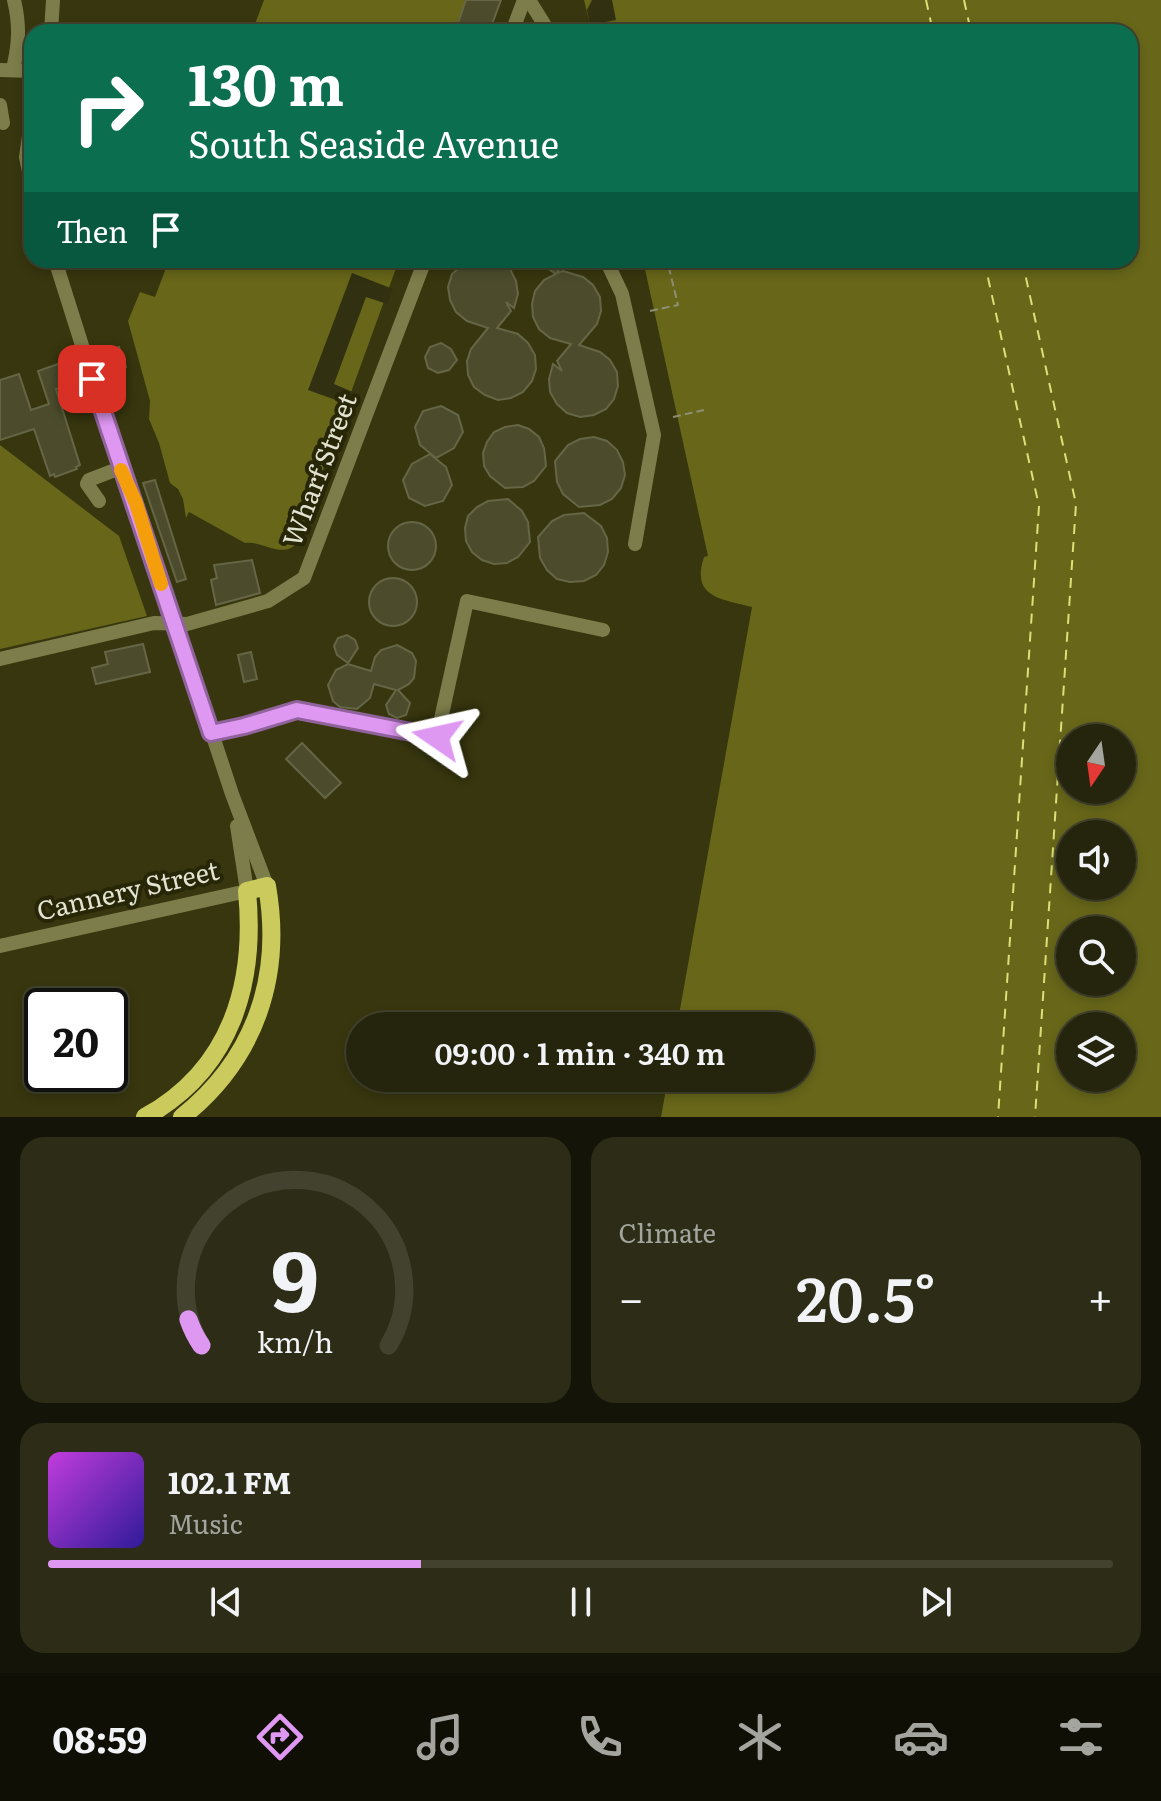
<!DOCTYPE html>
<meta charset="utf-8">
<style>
body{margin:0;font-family:Literata,serif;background:#2d2d17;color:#f1f3f6;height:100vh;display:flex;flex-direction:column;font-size:30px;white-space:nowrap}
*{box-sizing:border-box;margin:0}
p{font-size:26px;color:#a3a59e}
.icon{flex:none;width:44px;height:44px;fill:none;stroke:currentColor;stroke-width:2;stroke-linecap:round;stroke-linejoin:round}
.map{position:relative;height:1117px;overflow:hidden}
.side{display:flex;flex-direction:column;gap:20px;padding:20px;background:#141408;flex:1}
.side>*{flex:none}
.banner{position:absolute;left:24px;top:24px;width:1114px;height:244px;border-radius:24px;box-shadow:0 4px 12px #0003,0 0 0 2px #42422e;background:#0b6e4f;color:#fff;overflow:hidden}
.needle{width:52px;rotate:193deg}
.tools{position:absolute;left:1056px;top:724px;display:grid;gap:16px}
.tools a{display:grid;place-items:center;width:80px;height:80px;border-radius:50%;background:#25250e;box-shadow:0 4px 12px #0003,0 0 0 2px #42422e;font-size:40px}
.speed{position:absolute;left:24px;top:988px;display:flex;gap:16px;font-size:40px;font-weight:700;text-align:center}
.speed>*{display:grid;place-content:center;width:104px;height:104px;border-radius:50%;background:#25250e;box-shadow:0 4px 12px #0003,0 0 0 2px #42422e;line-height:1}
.speed .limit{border:4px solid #111;border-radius:12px;background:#fff;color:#111}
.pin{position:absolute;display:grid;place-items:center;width:68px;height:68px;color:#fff;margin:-34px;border-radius:16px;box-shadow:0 4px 12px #0006}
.me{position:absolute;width:88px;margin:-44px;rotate:281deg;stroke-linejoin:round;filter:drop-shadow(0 0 6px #0008)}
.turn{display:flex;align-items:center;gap:28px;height:168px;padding:0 32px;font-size:36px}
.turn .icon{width:104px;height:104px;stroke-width:2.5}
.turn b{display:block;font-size:56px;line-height:68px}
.then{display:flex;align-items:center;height:76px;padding:0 32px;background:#0003;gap:16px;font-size:30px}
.big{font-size:60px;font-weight:600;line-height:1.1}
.side .widget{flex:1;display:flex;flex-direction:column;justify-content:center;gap:12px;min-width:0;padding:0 28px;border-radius:24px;background:#2d2d17}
.side .dial{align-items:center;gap:0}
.dial svg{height:208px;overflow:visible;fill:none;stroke:#42422e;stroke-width:7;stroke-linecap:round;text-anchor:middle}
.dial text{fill:#f1f3f6;stroke:none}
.song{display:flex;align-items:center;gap:24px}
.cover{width:96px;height:96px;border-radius:12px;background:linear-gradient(135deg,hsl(290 70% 55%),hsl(250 70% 35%))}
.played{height:8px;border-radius:4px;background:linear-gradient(90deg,#df98f2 35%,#42422e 35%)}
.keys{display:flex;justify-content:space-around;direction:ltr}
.heat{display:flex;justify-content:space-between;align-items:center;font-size:44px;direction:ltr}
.side .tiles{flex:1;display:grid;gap:20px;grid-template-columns:1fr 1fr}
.widget:last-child{grid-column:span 2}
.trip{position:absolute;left:346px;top:1012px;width:468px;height:80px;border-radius:40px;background:#25250e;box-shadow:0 4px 12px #0003,0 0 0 2px #42422e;font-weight:600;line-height:80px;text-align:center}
.dock{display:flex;height:128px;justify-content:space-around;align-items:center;background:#0f0f06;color:#a3a59e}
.dock .icon{width:56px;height:56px}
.dock .active{color:#df98f2}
.dock b{font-size:36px;color:#f1f3f6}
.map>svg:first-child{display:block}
.built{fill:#37360e;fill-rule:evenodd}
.water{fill:#676619;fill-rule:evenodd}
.pier{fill:#313112}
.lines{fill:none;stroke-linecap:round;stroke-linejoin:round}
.ferry{stroke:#dedf78;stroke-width:2;stroke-dasharray:10 8;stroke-linecap:butt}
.building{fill:#4c4c2d;stroke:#656646;stroke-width:2}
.path{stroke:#8d8e75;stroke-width:2;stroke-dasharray:8 4;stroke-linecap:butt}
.minor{stroke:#7d7d4b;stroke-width:14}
.major{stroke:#cbcb5d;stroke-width:18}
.route-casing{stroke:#91639d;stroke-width:20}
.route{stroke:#df98f2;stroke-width:14}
.slow{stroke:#f59e0b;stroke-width:14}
.labels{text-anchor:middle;stroke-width:8;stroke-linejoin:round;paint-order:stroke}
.street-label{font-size:26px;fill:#e2e3d1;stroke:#272707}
</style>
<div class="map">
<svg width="1161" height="1117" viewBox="0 0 1161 1117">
<rect width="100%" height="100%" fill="#313112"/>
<path class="built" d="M0 0H1161V1117H0ZM32 32H1130V260H32ZM1070 738H1122V790H1070ZM1070 834H1122V886H1070ZM1070 930H1122V982H1070ZM42 1006H110V1074H42ZM360 1026H800V1078H360ZM1070 1026H1122V1078H1070Z"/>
<g class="water">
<path d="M264 0H494L482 32H252Z"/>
<path d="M584 0H1161V1117H661L668 1078H800V1026H677L752 607C724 599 690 599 704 557L708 556 643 260H1130V32H592ZM1070 738H1122V790H1070ZM1070 834H1122V886H1070ZM1070 930H1122V982H1070ZM1070 1026H1122V1078H1070Z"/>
<path d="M169 260H399L296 544C282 559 261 540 245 543L189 512 186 518 183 499 178 489 170 483 159 443 149 419 150 401 128 321 140 292 155 297Z"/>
<path d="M0 445 119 536 147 616 0 649Z"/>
</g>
<g class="pier">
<path d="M592 0H612L616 20 590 25 587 10Z"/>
<path d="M352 273 393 289 387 304 366 297 334 384 355 393 350 405 308 390Z"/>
</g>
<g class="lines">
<g class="ferry">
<path d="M926 0 933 32"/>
<path d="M964 0 971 32"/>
<path d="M984 260 1039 506 998 1117"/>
<path d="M1022 260 1076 504 1035 1117"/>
</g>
</g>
<g class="building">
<path d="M466 0H501L489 32H455Z"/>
<path d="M468 260H500L510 269 516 281 518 294 514 308 506 302 511 311 497 328 518 334 528 343 535 355 536 369 532 381 523 392 511 398 498 400 485 395 474 387 468 375 467 361 471 349 488 328 467 321 456 312 450 300 448 287 452 274Z"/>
<path d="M535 260H563L557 273 563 271 583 277 593 285 600 297 601 311 597 324 579 345 600 352 610 360 617 372 618 386 614 399 606 409 594 415 580 417 567 413 557 404 550 392 549 379 553 364 562 371 557 361 571 344 550 338 539 329 533 317 532 304 535 291 544 280 556 274Z"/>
<path d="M441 343 451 349 457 360 449 370 438 373 428 368 425 357 430 347Z"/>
<path d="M119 347 126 367 106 374 99 354Z"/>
<path d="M69 360 76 382 56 389 80 465 76 467 77 469 55 477 54 474 50 476 34 429 0 440V380L19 374 31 410 49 404 38 371Z"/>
<path d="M441 406 458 415 463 432 454 448 436 458 420 445 415 427 423 411Z"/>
<path d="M518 425 529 429 539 437 544 448 546 466 534 481 523 487 505 488 490 476 484 466 483 453 487 442 494 432 505 427Z"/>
<path d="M594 437 607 441 617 450 623 462 625 475 621 488 612 499 600 505 579 507 563 494 557 482 555 461 568 445 580 439Z"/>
<path d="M430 454 446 467 452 485 443 501 425 506 409 498 403 480 412 464Z"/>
<path d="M155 480 186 579 177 582 143 483Z"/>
<path d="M508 499 522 511 528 522 530 542 518 557 507 563 494 564 482 560 472 552 466 541 465 528 468 516 477 507 488 501Z"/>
<path d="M584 513 601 526 607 538 608 552 604 565 596 575 584 581 570 582 557 579 547 570 540 558 538 537 552 521 564 515Z"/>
<circle cx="412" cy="546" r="24"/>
<path d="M252 560 260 593 216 605 211 580 217 578 214 565Z"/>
<circle cx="393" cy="602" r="24"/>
<path d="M347 635 355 640 358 648 348 663 337 655 334 646 338 638Z"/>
<path d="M143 644 150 672 96 684 92 668 108 664 105 652Z"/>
<path d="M397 645 412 653 416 661 414 678 409 684 398 690 410 703 406 715 397 718 389 714 386 705 396 690 374 684 370 698 357 709 340 707 333 701 328 685 336 670 348 664 371 671 375 657 381 650Z"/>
<path d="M251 652 257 679 244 682 238 655Z"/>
<path d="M302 743 341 783 325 798 286 759Z"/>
</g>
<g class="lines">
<g class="path">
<path d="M650 311 678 305 669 268"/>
<path d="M673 417 704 410"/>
</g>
<g class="minor">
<path d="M529 0 549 32"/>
<path d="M51 32 53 0"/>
<path d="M512 32 524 0"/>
<path d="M13 69C19 44 20 25 14 0"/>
<path d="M0 70 32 71"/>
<path d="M0 105 3 123"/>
<path d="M32 115 26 157 32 186"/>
<path d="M55 260 124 478 136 503 232 794 267 886"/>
<path d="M606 260 622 294 654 435 635 544"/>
<path d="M99 501 87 484 89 480 120 468"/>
<path d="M0 659 154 623 187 624 268 601 304 578 425 260"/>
<path d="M211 733 297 710 437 737 467 601 603 630"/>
<path d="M0 946 247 891 237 826"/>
</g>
<path class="major" d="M145 1117C232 1069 256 983 247 891L267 886C283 977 255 1059 182 1117"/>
</g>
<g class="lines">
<defs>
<path id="route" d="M92 379 211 733 244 726 297 710 437 737"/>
</defs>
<use href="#route" class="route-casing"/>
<use href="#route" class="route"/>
<path class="slow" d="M121 470 136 503 161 584"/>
</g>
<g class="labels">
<g class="street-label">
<text transform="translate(320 470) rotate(-69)" y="9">Wharf Street</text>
<text transform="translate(128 891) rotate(-13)" y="9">Cannery Street</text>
</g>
</g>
</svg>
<div class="tools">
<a><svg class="needle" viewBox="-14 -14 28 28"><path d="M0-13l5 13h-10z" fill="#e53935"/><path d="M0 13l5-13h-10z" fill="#a3a59e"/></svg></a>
<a><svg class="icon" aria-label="sound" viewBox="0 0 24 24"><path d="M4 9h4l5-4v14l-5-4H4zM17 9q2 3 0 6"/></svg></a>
<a><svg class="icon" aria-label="search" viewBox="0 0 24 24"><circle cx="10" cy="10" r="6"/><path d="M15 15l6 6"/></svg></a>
<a><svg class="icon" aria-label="layers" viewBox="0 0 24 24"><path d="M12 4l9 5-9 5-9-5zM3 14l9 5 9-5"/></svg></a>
</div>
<div class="speed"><div class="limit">20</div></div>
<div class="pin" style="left:92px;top:379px;background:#d93025"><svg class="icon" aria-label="arrive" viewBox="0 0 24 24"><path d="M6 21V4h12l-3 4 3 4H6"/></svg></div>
<svg class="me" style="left:437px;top:737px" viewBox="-20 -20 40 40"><path d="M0-17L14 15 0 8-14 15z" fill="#df98f2" stroke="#fff" stroke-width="4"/></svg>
<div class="trip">09:00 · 1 min · 340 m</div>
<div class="banner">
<div class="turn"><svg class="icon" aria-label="right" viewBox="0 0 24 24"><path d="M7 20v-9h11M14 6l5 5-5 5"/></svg><div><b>130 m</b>South Seaside Avenue</div></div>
<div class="then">Then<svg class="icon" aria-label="arrive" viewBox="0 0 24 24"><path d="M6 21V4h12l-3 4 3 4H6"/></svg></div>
</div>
</div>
<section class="side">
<div class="tiles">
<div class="widget dial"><svg viewBox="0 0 100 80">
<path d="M14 69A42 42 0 1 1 86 69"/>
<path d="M14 69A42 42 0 0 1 9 59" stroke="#df98f2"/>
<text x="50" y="56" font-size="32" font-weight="700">9</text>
<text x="50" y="72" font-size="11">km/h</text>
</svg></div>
<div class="widget"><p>Climate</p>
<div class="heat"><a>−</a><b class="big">20.5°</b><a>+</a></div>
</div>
<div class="widget">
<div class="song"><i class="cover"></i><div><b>102.1 FM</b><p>Music</p></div></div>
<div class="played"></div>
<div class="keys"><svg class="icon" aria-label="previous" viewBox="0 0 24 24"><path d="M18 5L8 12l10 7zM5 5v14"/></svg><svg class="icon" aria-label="pause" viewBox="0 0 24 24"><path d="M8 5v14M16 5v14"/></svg><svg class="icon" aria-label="next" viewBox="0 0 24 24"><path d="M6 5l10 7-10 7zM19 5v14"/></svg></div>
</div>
</div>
</section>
<nav class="dock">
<b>08:59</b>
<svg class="icon active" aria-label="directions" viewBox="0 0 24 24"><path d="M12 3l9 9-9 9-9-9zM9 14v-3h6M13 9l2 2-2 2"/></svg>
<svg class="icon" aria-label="music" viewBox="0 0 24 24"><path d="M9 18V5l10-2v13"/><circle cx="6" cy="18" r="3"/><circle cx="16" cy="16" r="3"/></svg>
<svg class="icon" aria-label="phone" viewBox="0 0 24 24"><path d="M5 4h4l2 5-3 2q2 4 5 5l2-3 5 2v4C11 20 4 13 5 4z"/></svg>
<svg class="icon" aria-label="climate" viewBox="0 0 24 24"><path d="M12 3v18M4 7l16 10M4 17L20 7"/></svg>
<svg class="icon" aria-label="car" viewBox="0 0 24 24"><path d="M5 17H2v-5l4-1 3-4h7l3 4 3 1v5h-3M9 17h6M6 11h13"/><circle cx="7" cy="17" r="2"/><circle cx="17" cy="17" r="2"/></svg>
<svg class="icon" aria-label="filters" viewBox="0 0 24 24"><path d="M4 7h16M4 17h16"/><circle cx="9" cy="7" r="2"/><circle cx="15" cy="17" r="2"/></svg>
</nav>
